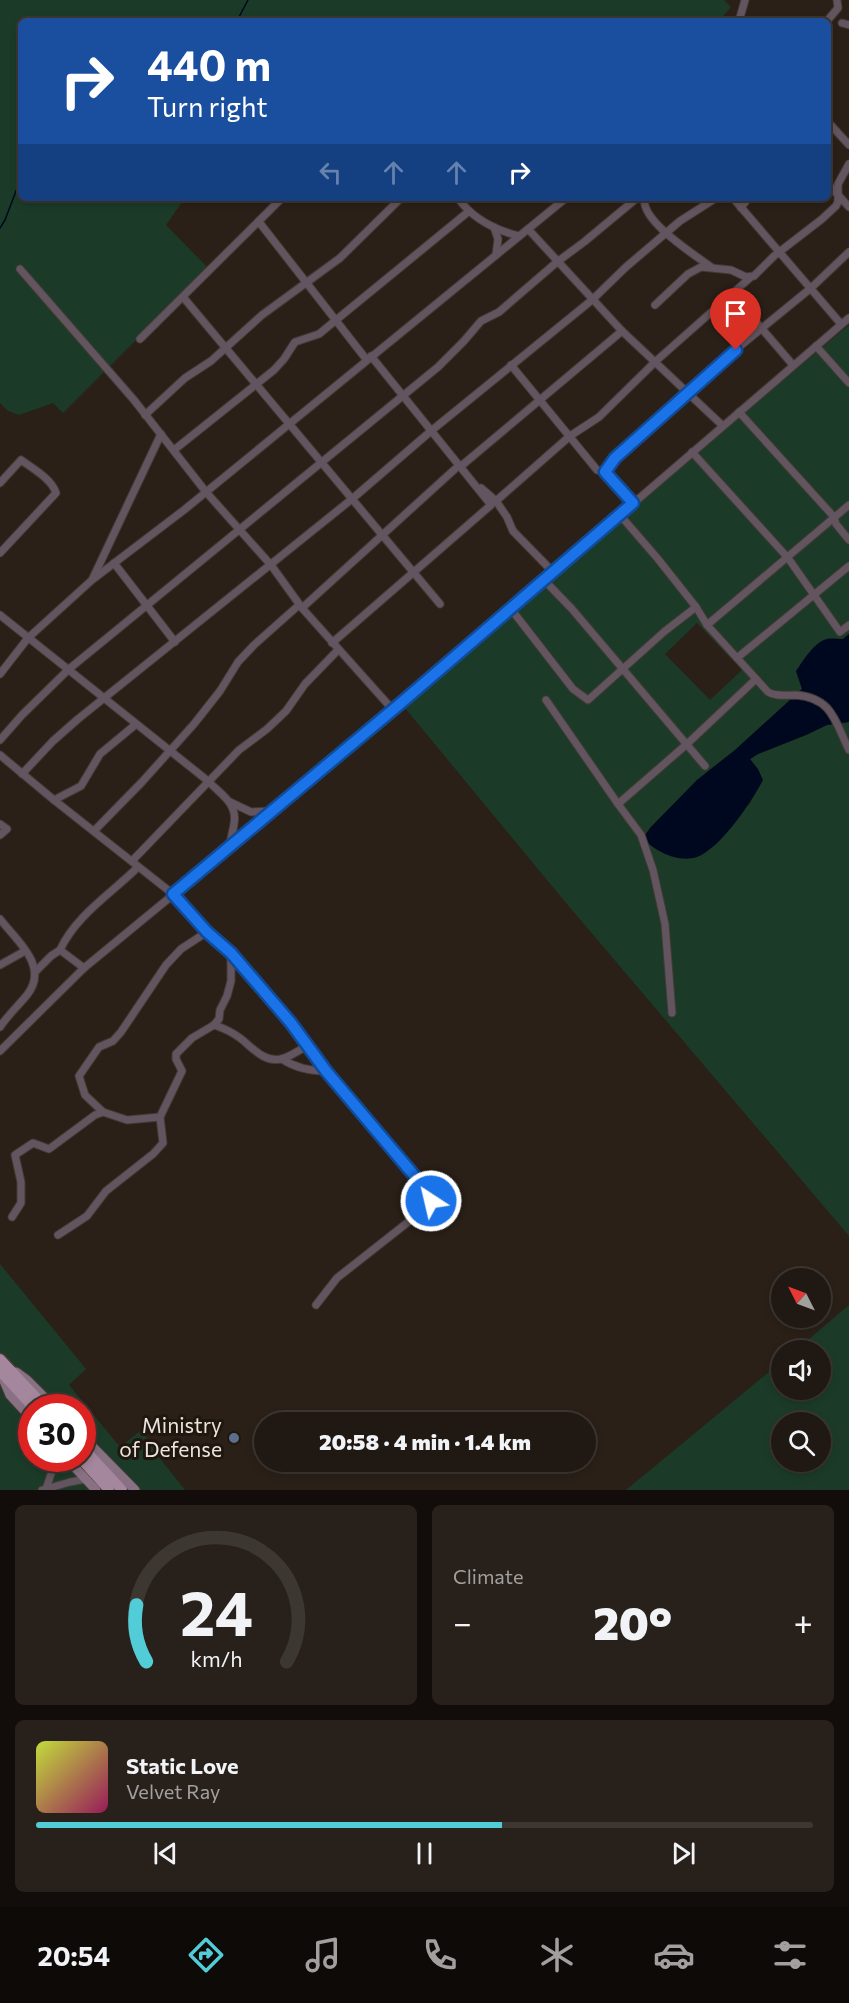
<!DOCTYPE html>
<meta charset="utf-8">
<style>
body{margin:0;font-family:Commissioner,sans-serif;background:#28211b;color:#f1f3f6;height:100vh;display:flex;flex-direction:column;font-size:22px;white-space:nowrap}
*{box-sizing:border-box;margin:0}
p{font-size:20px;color:#a2a09f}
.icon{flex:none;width:33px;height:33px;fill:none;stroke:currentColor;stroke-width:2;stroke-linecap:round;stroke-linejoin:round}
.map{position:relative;height:1490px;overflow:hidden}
.drawer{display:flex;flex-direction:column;gap:15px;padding:15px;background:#120d0a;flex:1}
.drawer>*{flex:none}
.banner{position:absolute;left:18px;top:18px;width:813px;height:183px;border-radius:9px;box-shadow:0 3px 9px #0003,0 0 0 2px #3d3732;background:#1a4fa0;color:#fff;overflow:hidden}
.needle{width:39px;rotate:312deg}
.tools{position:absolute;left:771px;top:1268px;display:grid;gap:12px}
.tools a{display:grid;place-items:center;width:60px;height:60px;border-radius:50%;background:#201812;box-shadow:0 3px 9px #0003,0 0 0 2px #3d3732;font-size:30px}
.speed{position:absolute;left:18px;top:1394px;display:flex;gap:12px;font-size:30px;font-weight:700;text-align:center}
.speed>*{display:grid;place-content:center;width:78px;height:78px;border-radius:50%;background:#201812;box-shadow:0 3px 9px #0003,0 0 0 2px #3d3732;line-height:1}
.speed .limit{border:9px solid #d22;background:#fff;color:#111}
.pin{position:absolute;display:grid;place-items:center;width:51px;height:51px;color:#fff;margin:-62px -26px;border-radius:50% 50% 50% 0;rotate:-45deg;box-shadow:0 0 6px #0007}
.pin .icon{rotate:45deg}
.me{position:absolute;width:66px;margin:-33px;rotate:325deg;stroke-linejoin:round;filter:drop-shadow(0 0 4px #0008)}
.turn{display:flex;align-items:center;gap:21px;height:126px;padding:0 30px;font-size:27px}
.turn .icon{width:78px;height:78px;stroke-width:2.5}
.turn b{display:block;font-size:42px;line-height:51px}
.lanes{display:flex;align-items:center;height:57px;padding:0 30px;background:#0003;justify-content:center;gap:30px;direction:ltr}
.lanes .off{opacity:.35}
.big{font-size:45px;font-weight:800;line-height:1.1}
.drawer .card{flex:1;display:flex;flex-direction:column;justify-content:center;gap:9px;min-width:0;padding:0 21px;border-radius:9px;background:#28211b}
.drawer .dial{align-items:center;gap:0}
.dial svg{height:156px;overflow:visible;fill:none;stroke:#3d3732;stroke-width:7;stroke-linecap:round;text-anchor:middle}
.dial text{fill:#f1f3f6;stroke:none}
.song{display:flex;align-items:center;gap:18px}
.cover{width:72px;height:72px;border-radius:9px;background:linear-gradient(135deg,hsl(70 70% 55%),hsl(330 70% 35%))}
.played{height:6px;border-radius:3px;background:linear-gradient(90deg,#52ccd6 60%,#3d3732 60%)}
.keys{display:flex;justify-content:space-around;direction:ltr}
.heat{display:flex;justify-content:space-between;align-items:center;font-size:33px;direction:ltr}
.drawer .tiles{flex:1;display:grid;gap:15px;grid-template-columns:1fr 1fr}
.card:last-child{grid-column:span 2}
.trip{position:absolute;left:254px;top:1412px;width:342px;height:60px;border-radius:30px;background:#201812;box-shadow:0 3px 9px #0003,0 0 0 2px #3d3732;font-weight:800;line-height:60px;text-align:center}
.tab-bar{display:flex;height:96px;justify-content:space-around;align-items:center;background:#0d0a07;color:#a2a09f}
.tab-bar .icon{width:42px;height:42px}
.tab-bar .current{color:#52ccd6}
.tab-bar b{font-size:27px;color:#f1f3f6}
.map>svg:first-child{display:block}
.green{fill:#1b3b28;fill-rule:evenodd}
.water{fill:#000820}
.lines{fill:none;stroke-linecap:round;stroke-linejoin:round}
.stream{stroke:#000820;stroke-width:1.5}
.street-casing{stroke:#453b34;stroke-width:9}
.secondary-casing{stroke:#453b34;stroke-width:11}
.primary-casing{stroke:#453b34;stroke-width:13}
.street{stroke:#63555f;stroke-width:7}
.secondary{stroke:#887182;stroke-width:9}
.primary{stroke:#a4879c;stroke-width:10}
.route-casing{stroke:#114b97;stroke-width:15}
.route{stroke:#1a73e8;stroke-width:10}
.service-dot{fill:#5c6f8a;stroke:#20170f;stroke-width:2}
.labels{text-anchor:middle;stroke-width:6;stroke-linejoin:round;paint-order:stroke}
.poi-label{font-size:21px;fill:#ebe4df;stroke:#20170f;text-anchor:end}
</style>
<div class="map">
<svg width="849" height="1490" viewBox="0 0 849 1490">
<rect width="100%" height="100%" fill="#2a2018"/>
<g class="green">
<path d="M0 0H724L731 7 719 21H21V198H185L166 225 208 268 63 413 53 403 19 415 8 411 0 403Z"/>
<path d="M849 325V634L843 639H828L819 644 796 671 802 689 735 750 697 780 650 828 717 842 751 802 758 769 749 760 758 754 806 735 827 725 849 722V1236L561 897 405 708 629 509ZM697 623 742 670 710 700 665 654Z"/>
<path d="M0 1264 86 1369 69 1385 120 1447 139 1432 145 1436 156 1447 153 1450 185 1490H0ZM32 1407H82V1458H32Z"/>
<path d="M849 1305V1490H626L781 1362 782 1389H820V1350H796ZM782 1422H820V1461H782Z"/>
</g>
<path class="water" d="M849 634V722L827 725 806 735 758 754 750 759 758 769 763 780C752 801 721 848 697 857 679 863 655 852 643 838L650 828 697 780 735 750 802 689 796 671C803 661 814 642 827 639 831 638 838 639 843 639Z"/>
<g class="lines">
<g class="stream">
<path d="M233 21 239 17 248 0"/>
<path d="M0 228 5 220 21 178"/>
</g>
<defs>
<g id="street">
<path d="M739 21 745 0"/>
<path d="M827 21 838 8 837 0"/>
<path d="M842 23 849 25"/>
<path d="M828 122 849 145"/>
<path d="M828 184 849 207"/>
<path d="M458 198C472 218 495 230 519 236"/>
<path d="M645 198C639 220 695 255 711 267"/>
<path d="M733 198 841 324"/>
<path d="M741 208 748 198"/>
<path d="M259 222 366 359"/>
<path d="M494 227 498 239 496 255"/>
<path d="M528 229 622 331 723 426"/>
<path d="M20 269 134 400 206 492 271 565 302 608 393 710"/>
<path d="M732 294 793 365"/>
<path d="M183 297 440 604"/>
<path d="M655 305 688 274 701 267 731 270 746 277 754 276 774 256 822 219 836 206 838 202V184L849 164"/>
<path d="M140 339 282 198"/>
<path d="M816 346 849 383"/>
<path d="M511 365 597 470 605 472 633 503"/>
<path d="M739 412 834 517 836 524 849 540"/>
<path d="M145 415 185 378 211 361 262 315 340 258 401 198"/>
<path d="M174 450 274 370 284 359 295 342 319 334 468 212"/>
<path d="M692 452 788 558 840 632 849 625"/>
<path d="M460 467 622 331"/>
<path d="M605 472 615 458 723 360 811 288 849 252"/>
<path d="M0 483 21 460C32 468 52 479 56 493L0 553"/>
<path d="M481 488 496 501 507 517 513 531 553 572"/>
<path d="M496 501 570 436 599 417 656 361 751 277"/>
<path d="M620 515 658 559 696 607 707 625 768 692C776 697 787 695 796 695 833 698 835 722 849 750"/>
<path d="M114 563 175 642"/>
<path d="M93 578 161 434"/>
<path d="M544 580 572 609 705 766"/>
<path d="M302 608 455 469"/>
<path d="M511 609 573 689 588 700 665 631 696 607"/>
<path d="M0 615 208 781C220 794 238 803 234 824 233 832 230 839 230 848"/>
<path d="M707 625 849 505"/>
<path d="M332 643 491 505 371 356"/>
<path d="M737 658 849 566"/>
<path d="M0 674 28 638 92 580 184 510 566 198"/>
<path d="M546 700 618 804"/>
<path d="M0 740 22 715 69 669 438 367 464 341 481 321 499 312 557 262 584 242 637 198"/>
<path d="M0 755 54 800 173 894 207 932 231 953 291 1023 326 1071 429 1193 431 1201 426 1208 337 1278 316 1305"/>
<path d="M22 774 53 741 78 719 352 499 431 431 592 300 626 267 680 221 716 198"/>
<path d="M54 800 81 786 100 754 135 725"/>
<path d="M230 802 251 812 274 811"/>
<path d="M0 824 7 829 0 835"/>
<path d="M94 831 142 782 194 724 220 691 238 662 254 645 299 605"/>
<path d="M132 861 239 750 267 729 286 711 305 684 338 650"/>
<path d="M0 919C16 940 50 966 27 995 18 1006 8 1015 0 1027"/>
<path d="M0 965 25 951"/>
<path d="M84 968 60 950C76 915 112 893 138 867"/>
<path d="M36 971 51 956 60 950"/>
<path d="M672 1013 665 924 653 870 641 835 618 804 687 744 756 679"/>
<path d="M214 1025C223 1028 232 1032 240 1038 252 1047 264 1063 281 1059 290 1057 299 1050 307 1046"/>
<path d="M0 1051 84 968 230 848 401 703 849 318"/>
<path d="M282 1059C294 1067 311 1071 326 1071"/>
<path d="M160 1117 127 1120 103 1112 85 1095 79 1076 99 1047 113 1041 121 1032 166 965 181 949 207 932"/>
<path d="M12 1217 21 1203V1182L15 1155 33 1143 49 1149 95 1115 103 1112"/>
<path d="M58 1235 87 1216 106 1191 153 1154 163 1143 160 1117 182 1071 176 1059V1054L192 1038 214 1025 219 1019 220 1010 227 996 231 981V953"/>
<path d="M46 1489 54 1465 53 1458"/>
<path d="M42 1490 70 1482 86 1479"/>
</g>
<g id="secondary">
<path d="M16 1372 27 1380 54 1407"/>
<path d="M1 1374 10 1395 32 1419"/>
<path d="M82 1436 135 1490"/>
<path d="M66 1458 96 1490"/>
</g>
<g id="primary">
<path d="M0 1359 45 1407"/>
<path d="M0 1371 33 1407"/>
<path d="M82 1447 122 1490"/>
<path d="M80 1458 109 1490"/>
</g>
</defs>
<use href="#street" class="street-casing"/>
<use href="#secondary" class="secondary-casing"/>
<use href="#primary" class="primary-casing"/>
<use href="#street" class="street"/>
<use href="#secondary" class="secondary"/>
<use href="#primary" class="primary"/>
</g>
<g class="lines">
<defs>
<path id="route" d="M431 1201 429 1193 326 1071 291 1023 231 953 207 932 173 894 401 703 633 503 605 472 615 458 736 350"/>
</defs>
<use href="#route" class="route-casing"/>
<use href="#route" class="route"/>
</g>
<circle class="service-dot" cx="234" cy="1438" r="6"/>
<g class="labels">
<g class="poi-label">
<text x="222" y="1433">Ministry<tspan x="222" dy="24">of Defense</tspan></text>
</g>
</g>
</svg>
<div class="tools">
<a><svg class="needle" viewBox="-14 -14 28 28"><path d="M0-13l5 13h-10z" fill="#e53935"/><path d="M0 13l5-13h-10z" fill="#a2a09f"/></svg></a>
<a><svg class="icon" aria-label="sound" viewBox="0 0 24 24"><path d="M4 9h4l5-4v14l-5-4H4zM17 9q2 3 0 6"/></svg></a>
<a><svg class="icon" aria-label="search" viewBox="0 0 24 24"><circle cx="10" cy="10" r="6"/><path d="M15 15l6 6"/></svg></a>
</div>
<div class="speed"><div class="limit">30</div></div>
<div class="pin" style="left:736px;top:350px;background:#d93025"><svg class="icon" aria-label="arrive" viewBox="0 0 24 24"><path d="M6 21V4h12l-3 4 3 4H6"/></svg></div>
<svg class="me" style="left:431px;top:1201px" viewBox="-20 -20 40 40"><circle r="17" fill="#1a73e8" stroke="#fff" stroke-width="3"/><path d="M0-11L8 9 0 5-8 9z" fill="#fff"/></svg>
<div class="trip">20:58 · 4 min · 1.4 km</div>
<div class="banner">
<div class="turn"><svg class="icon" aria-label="right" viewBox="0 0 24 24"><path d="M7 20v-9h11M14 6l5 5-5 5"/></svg><div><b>440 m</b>Turn right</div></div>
<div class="lanes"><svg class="icon off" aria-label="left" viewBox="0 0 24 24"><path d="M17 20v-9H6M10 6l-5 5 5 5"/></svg><svg class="icon off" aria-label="ahead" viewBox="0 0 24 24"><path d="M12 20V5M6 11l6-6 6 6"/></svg><svg class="icon off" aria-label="ahead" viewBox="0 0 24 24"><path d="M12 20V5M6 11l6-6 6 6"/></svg><svg class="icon" aria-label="right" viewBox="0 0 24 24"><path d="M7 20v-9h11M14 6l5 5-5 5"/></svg></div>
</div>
</div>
<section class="drawer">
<div class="tiles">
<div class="card dial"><svg viewBox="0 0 100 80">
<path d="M14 69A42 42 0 1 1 86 69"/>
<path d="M14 69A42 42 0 0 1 9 40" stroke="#52ccd6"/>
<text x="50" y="56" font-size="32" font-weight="700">24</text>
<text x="50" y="72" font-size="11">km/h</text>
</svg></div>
<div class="card"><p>Climate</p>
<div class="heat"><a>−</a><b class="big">20°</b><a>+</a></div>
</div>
<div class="card">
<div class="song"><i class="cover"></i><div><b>Static Love</b><p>Velvet Ray</p></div></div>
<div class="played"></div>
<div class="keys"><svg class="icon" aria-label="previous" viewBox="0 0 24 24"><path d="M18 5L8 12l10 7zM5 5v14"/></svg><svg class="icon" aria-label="pause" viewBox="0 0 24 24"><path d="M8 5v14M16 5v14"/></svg><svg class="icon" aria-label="next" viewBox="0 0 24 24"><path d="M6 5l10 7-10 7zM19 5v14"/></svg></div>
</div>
</div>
</section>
<nav class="tab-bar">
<b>20:54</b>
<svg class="icon current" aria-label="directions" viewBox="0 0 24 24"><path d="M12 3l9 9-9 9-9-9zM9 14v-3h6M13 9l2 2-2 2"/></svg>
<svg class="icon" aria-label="music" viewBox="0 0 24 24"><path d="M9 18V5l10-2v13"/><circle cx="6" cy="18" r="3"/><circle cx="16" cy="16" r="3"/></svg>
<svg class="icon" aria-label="phone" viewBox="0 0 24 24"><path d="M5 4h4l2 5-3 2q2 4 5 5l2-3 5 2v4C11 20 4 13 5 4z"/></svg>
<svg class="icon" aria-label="climate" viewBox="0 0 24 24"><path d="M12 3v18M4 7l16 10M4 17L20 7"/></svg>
<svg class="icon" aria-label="car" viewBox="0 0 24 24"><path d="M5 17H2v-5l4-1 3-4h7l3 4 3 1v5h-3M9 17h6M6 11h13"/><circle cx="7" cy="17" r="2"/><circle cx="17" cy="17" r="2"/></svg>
<svg class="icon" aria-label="filters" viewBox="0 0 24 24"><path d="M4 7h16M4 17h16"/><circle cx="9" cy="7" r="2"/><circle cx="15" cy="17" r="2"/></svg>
</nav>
